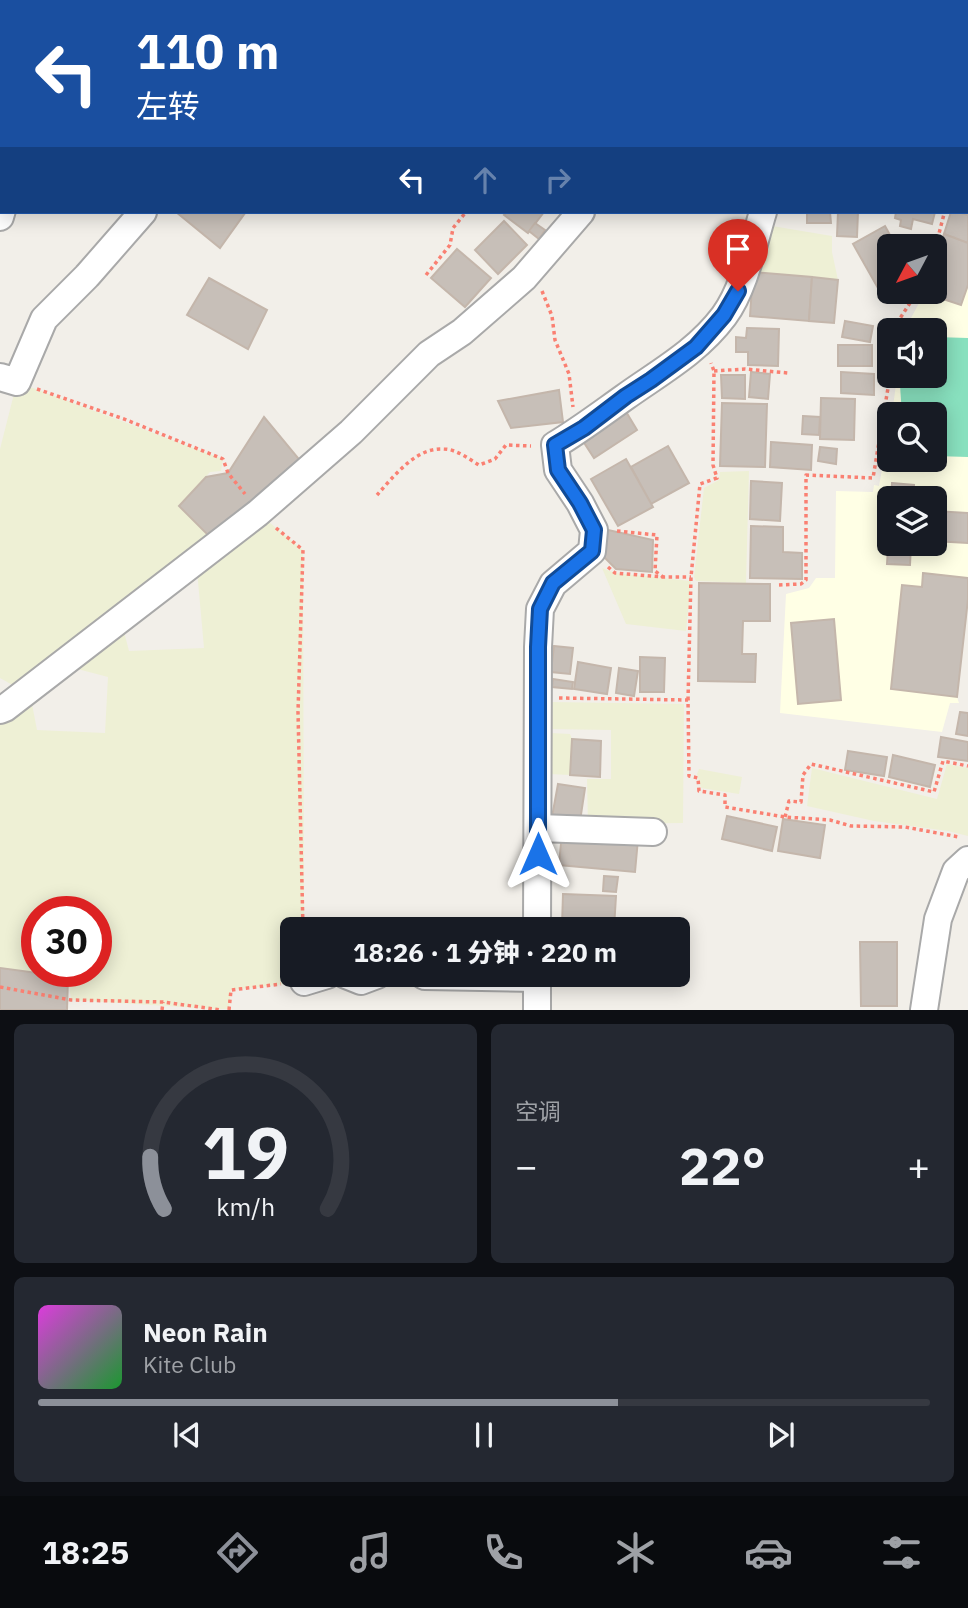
<!DOCTYPE html>
<html lang="zh">
<meta charset="utf-8">
<style>
body{margin:0;font-family:"IBM Plex Sans","Noto Sans SC",sans-serif;background:#242831;color:#f1f3f6;height:100vh;display:flex;flex-direction:column;font-size:26px;white-space:nowrap}
*{box-sizing:border-box;margin:0}
p{font-size:23px;color:#9ea1a6}
.icon{flex:none;width:38px;height:38px;fill:none;stroke:currentColor;stroke-width:2;stroke-linecap:round;stroke-linejoin:round}
.map{position:relative;height:1010px;overflow:hidden}
.panel{display:flex;flex-direction:column;gap:14px;padding:14px;background:#0d0f14;flex:1}
.panel>*{flex:none}
.banner{position:absolute;left:0px;top:0px;width:970px;height:214px;box-shadow:0 4px 18px #0003;background:#1a4fa0;color:#fff;overflow:hidden}
.needle{width:46px;rotate:229deg}
.tools{position:absolute;left:877px;top:234px;display:grid;gap:14px}
.tools a{display:grid;place-items:center;width:70px;height:70px;border-radius:10px;background:#171b24;box-shadow:0 4px 18px #0003;font-size:35px}
.speed{position:absolute;left:21px;top:896px;display:flex;gap:14px;font-size:35px;font-weight:700;text-align:center}
.speed>*{display:grid;place-content:center;width:91px;height:91px;border-radius:50%;background:#171b24;box-shadow:0 4px 18px #0003;line-height:1}
.speed .limit{border:10px solid #d22;background:#fff;color:#111}
.pin{position:absolute;display:grid;place-items:center;width:60px;height:60px;color:#fff;margin:-72px -30px;border-radius:50% 50% 50% 0;rotate:-45deg;box-shadow:0 0 7px #0007}
.pin .icon{rotate:45deg}
.me{position:absolute;width:77px;margin:-38px;rotate:0deg;stroke-linejoin:round;filter:drop-shadow(0 0 5px #0008)}
.turn{display:flex;align-items:center;gap:24px;height:147px;padding:0 21px;font-size:32px}
.turn .icon{width:91px;height:91px;stroke-width:2.5}
.turn b{display:block;font-size:49px;line-height:60px}
.lanes{display:flex;align-items:center;height:66px;padding:0 21px;background:#0003;justify-content:center;gap:35px;direction:ltr}
.lanes .off{opacity:.35}
.big{font-size:52px;font-weight:800;line-height:1.1}
.panel .tile{flex:1;display:flex;flex-direction:column;justify-content:center;gap:10px;min-width:0;padding:0 24px;border-radius:10px;background:#242831}
.panel .dial{align-items:center;gap:0}
.dial svg{height:182px;overflow:visible;fill:none;stroke:#363941;stroke-width:7;stroke-linecap:round;text-anchor:middle}
.dial text{fill:#f1f3f6;stroke:none}
.song{display:flex;align-items:center;gap:21px}
.cover{width:84px;height:84px;border-radius:10px;background:linear-gradient(135deg,hsl(300 70% 55%),hsl(130 70% 35%))}
.played{height:7px;border-radius:4px;background:linear-gradient(90deg,#8c9099 65%,#363941 65%)}
.keys{display:flex;justify-content:space-around;direction:ltr}
.heat{display:flex;justify-content:space-between;align-items:center;font-size:38px;direction:ltr}
.panel .tiles{flex:1;display:grid;gap:14px;grid-template-columns:1fr 1fr}
.tile:last-child{grid-column:span 2}
.trip{position:absolute;left:280px;top:917px;width:410px;height:70px;border-radius:10px;background:#171b24;box-shadow:0 4px 18px #0003;font-weight:800;line-height:70px;text-align:center}
.menu{display:flex;height:112px;justify-content:space-around;align-items:center;background:#090b0e;color:#9ea1a6}
.menu .icon{width:49px;height:49px}
.menu .selected{color:#8c9099}
.menu b{font-size:32px;color:#f1f3f6}
.map>svg:first-child{display:block}
.education{fill:#ffffe5;fill-rule:evenodd}
.farmland{fill:#eef0d5;fill-rule:evenodd}
.pitch{fill:#88e0be}
.building{fill:#c7bfb8;stroke:#c4b6ab;stroke-width:2}
.lines{fill:none;stroke-linecap:round;stroke-linejoin:round}
.street-casing{stroke:#a9a9a9;stroke-width:30}
.secondary-casing{stroke:#707d05;stroke-width:40}
.path{stroke:#fa8072;stroke-width:3.5;stroke-dasharray:3.5 3.5;stroke-linecap:butt}
.street{stroke:#fff;stroke-width:26}
.secondary{stroke:#f7fabf;stroke-width:37}
.route-casing{stroke:#114b97;stroke-width:18}
.route{stroke:#1a73e8;stroke-width:12}
</style>
<div class="map">
<svg width="968" height="1010" viewBox="0 0 968 1010">
<rect width="100%" height="100%" fill="#f2efe9"/>
<path class="education" d="M944 234 968 243V599L957 697 959 703H950L942 732 780 713 786 594 809 588 816 578H835L836 491 873 492 874 485 879 486 889 431V460H934V415H892L897 376H934V331H904L925 292H934L935 264ZM889 499H934V544H889Z"/>
<g class="farmland">
<path d="M772 226 832 236V252L838 280 753 272Z"/>
<path d="M17 382 223 459 221 471 210 472 179 506 211 538 18 688 0 678V449Z"/>
<path d="M749 471 746 583 696 581 694 577 704 488 719 480 720 472Z"/>
<path d="M258 513 303 550 304 929H292V975H304V982L231 990 229 1009H214L71 1000 68 977 0 968V711L31 699 37 730 105 733 108 677 70 667 123 628 129 651 204 648 197 570ZM37 912H96V971H37Z"/>
<path d="M602 568 615 573 691 581 686 631 626 624Z"/>
<path d="M550 702 684 704 683 823 588 824 587 779H611V730L550 729Z"/>
<path d="M551 733 570 734 572 739 570 775 549 774Z"/>
<path d="M947 764 968 768V836L948 831 874 821 807 806 812 768 937 799Z"/>
<path d="M699 769 742 777 739 794 701 788 697 774Z"/>
</g>
<path class="pitch" d="M935 337 968 338V457L935 456 934 415H902L900 385 903 376H934Z"/>
<g class="building">
<path d="M170 0H283L285 2H171Z"/>
<path d="M176 212H243L245 213 220 248Z"/>
<path d="M507 212H544L528 233 504 215Z"/>
<path d="M807 212H830L831 223H807Z"/>
<path d="M838 212H858L857 237 837 236Z"/>
<path d="M896 212H935L932 224 913 219 911 229 900 226 901 220 895 218Z"/>
<path d="M951 212H958L968 215V243L944 234Z"/>
<path d="M504 221 527 245 498 274 475 250Z"/>
<path d="M535 223 545 230 539 239 529 231Z"/>
<path d="M885 226 896 246 889 247V292H892L883 297 853 244Z"/>
<path d="M944 234 968 243V285L961 305 925 293 934 292V264Z"/>
<path d="M457 249 491 278 465 307 431 278Z"/>
<path d="M753 272 812 277 809 321 750 316Z"/>
<path d="M812 277 838 280 834 323 809 321Z"/>
<path d="M209 278 267 310 248 349 187 315Z"/>
<path d="M845 321 873 326 870 342 842 337Z"/>
<path d="M747 328 779 329 778 366 748 365V352H736V337L746 338Z"/>
<rect x="838" y="345" width="34" height="21"/>
<path d="M751 372 770 374 768 399 749 397Z"/>
<path d="M841 372 874 374V395L841 393Z"/>
<path d="M721 375H745V399L722 398Z"/>
<path d="M559 390 563 422 511 428 498 401Z"/>
<path d="M821 398 855 399 854 440 820 439Z"/>
<path d="M722 403 767 404 765 467 720 466Z"/>
<path d="M625 410 637 430 594 458 581 438Z"/>
<path d="M803 416 820 417 819 435 802 434Z"/>
<path d="M264 417 303 464 211 538 179 506 206 477 228 473Z"/>
<path d="M771 442 812 445 811 470 770 467Z"/>
<path d="M668 446 689 483 651 504 631 467Z"/>
<path d="M820 447 837 449 836 464 818 461Z"/>
<path d="M626 459 653 507 618 526 591 479Z"/>
<path d="M751 481 782 483 780 521 750 519Z"/>
<path d="M892 483 914 485 913 499H891Z"/>
<path d="M934 511 968 513V543L934 541Z"/>
<path d="M751 526 783 527V552L802 553V579L750 578Z"/>
<path d="M608 530 653 540 652 572 616 569 602 555Z"/>
<path d="M889 533V544H911L910 565 887 564Z"/>
<path d="M923 573 968 578V599L957 697 891 689 902 585 922 587Z"/>
<path d="M699 583 770 584V621H743L742 654H756L755 682 698 681Z"/>
<path d="M834 619 841 700 798 704 791 623Z"/>
<path d="M554 646 573 648 570 674 551 672Z"/>
<path d="M640 657 665 658 664 692H640Z"/>
<path d="M578 662 611 668 607 694 574 689Z"/>
<path d="M619 668 638 671 634 696 616 693Z"/>
<path d="M553 679 573 682 572 689 552 687Z"/>
<path d="M960 712 968 713V736L956 734Z"/>
<path d="M941 737 968 742V761L938 757Z"/>
<path d="M572 739 601 741 600 777 570 775Z"/>
<path d="M848 751 887 757 884 776 845 770Z"/>
<path d="M893 755 935 765 930 787 889 777Z"/>
<path d="M558 784 585 788 580 821 552 817Z"/>
<path d="M727 816 777 827 772 851 722 839Z"/>
<path d="M783 819 825 825 820 858 778 851Z"/>
<path d="M562 832 638 839 635 872 559 865Z"/>
<path d="M604 876 618 877 616 892 603 891Z"/>
<path d="M563 894 616 896 614 928 562 926Z"/>
<path d="M860 942H897V1006H861Z"/>
<path d="M0 968 68 977 67 1010H0Z"/>
</g>
<g class="lines">
<defs>
<g id="street">
<path d="M163 0V2"/>
<path d="M295 0 296 2"/>
<path d="M820 2V0"/>
<path d="M0 172 2 173"/>
<path d="M0 217 2 210"/>
<path d="M0 377 17 382 44 319 87 276 143 212"/>
<path d="M0 710 5 708 258 513 351 432 429 354 462 332 524 278 581 212"/>
<path d="M538 828 653 832"/>
<path d="M537 929 538 647 540 609 553 584 592 551 594 530 580 503 558 470 555 445C580 430 601 414 625 397 660 372 697 352 724 316 744 289 753 245 763 212"/>
<path d="M346 975 361 981 377 975"/>
<path d="M423 975 425 976 537 978"/>
<path d="M304 982 327 975"/>
<path d="M537 1010V975"/>
<path d="M924 1010 938 919 956 871 968 860"/>
</g>
<path id="secondary" d="M606 0 610 2"/>
</defs>
<use href="#street" class="street-casing"/>
<use href="#secondary" class="secondary-casing"/>
<g class="path">
<path d="M934 253 944 214 943 212"/>
<path d="M426 275 450 245 453 228 466 212"/>
<path d="M542 291 552 316 555 340 569 374 573 407"/>
<path d="M898 331 899 320 917 292"/>
<path d="M714 371 745 369 788 373"/>
<path d="M37 389 124 419 223 459 228 473 245 494"/>
<path d="M377 495C394 476 416 447 444 449 456 449 469 459 479 465L495 459 506 445 531 446"/>
<path d="M276 528 303 550 298 712 303 929"/>
<path d="M617 531 657 535 655 571 663 577"/>
<path d="M608 567 615 573 663 577H691"/>
<path d="M779 585 801 584 806 580V475L873 478 890 376"/>
<path d="M559 698 688 700 689 776 698 778 699 791 725 795V807L785 817 830 820 851 826 905 827 959 837"/>
<path d="M688 700 691 577 700 484 717 478 713 465 714 371 711 363"/>
<path d="M785 817 789 801 801 802 803 775 811 764 934 792 943 761 968 766"/>
<path d="M0 987 71 1000 163 1002 221 1010"/>
<path d="M162 1010 163 1002"/>
<path d="M229 1010 231 990 281 984"/>
</g>
<use href="#street" class="street"/>
<use href="#secondary" class="secondary"/>
</g>
<g class="lines">
<defs>
<path id="route" d="M538 854V647L540 609 553 583 592 551 594 530 580 503 558 470 555 445 584 428 626 396 651 380 696 347 724 315 738 291"/>
</defs>
<use href="#route" class="route-casing"/>
<use href="#route" class="route"/>
</g>
</svg>
<div class="tools">
<a><svg class="needle" viewBox="-14 -14 28 28"><path d="M0-13l5 13h-10z" fill="#e53935"/><path d="M0 13l5-13h-10z" fill="#9ea1a6"/></svg></a>
<a><svg class="icon" aria-label="sound" viewBox="0 0 24 24"><path d="M4 9h4l5-4v14l-5-4H4zM17 9q2 3 0 6"/></svg></a>
<a><svg class="icon" aria-label="search" viewBox="0 0 24 24"><circle cx="10" cy="10" r="6"/><path d="M15 15l6 6"/></svg></a>
<a><svg class="icon" aria-label="layers" viewBox="0 0 24 24"><path d="M12 4l9 5-9 5-9-5zM3 14l9 5 9-5"/></svg></a>
</div>
<div class="speed"><div class="limit">30</div></div>
<div class="pin" style="left:738px;top:291px;background:#d93025"><svg class="icon" aria-label="arrive" viewBox="0 0 24 24"><path d="M6 21V4h12l-3 4 3 4H6"/></svg></div>
<svg class="me" style="left:538px;top:854px" viewBox="-20 -20 40 40"><path d="M0-17L14 15 0 8-14 15z" fill="#1a73e8" stroke="#fff" stroke-width="4"/></svg>
<div class="trip">18:26 · 1 分钟 · 220 m</div>
<div class="banner">
<div class="turn"><svg class="icon" aria-label="left" viewBox="0 0 24 24"><path d="M17 20v-9H6M10 6l-5 5 5 5"/></svg><div><b>110 m</b>左转</div></div>
<div class="lanes"><svg class="icon" aria-label="left" viewBox="0 0 24 24"><path d="M17 20v-9H6M10 6l-5 5 5 5"/></svg><svg class="icon off" aria-label="ahead" viewBox="0 0 24 24"><path d="M12 20V5M6 11l6-6 6 6"/></svg><svg class="icon off" aria-label="right" viewBox="0 0 24 24"><path d="M7 20v-9h11M14 6l5 5-5 5"/></svg></div>
</div>
</div>
<section class="panel">
<div class="tiles">
<div class="tile dial"><svg viewBox="0 0 100 80">
<path d="M14 69A42 42 0 1 1 86 69"/>
<path d="M14 69A42 42 0 0 1 8 46" stroke="#8c9099"/>
<text x="50" y="56" font-size="32" font-weight="700">19</text>
<text x="50" y="72" font-size="11">km/h</text>
</svg></div>
<div class="tile"><p>空调</p>
<div class="heat"><a>−</a><b class="big">22°</b><a>+</a></div>
</div>
<div class="tile">
<div class="song"><i class="cover"></i><div><b>Neon Rain</b><p>Kite Club</p></div></div>
<div class="played"></div>
<div class="keys"><svg class="icon" aria-label="previous" viewBox="0 0 24 24"><path d="M18 5L8 12l10 7zM5 5v14"/></svg><svg class="icon" aria-label="pause" viewBox="0 0 24 24"><path d="M8 5v14M16 5v14"/></svg><svg class="icon" aria-label="next" viewBox="0 0 24 24"><path d="M6 5l10 7-10 7zM19 5v14"/></svg></div>
</div>
</div>
</section>
<nav class="menu">
<b>18:25</b>
<svg class="icon selected" aria-label="directions" viewBox="0 0 24 24"><path d="M12 3l9 9-9 9-9-9zM9 14v-3h6M13 9l2 2-2 2"/></svg>
<svg class="icon" aria-label="music" viewBox="0 0 24 24"><path d="M9 18V5l10-2v13"/><circle cx="6" cy="18" r="3"/><circle cx="16" cy="16" r="3"/></svg>
<svg class="icon" aria-label="phone" viewBox="0 0 24 24"><path d="M5 4h4l2 5-3 2q2 4 5 5l2-3 5 2v4C11 20 4 13 5 4z"/></svg>
<svg class="icon" aria-label="climate" viewBox="0 0 24 24"><path d="M12 3v18M4 7l16 10M4 17L20 7"/></svg>
<svg class="icon" aria-label="car" viewBox="0 0 24 24"><path d="M5 17H2v-5l4-1 3-4h7l3 4 3 1v5h-3M9 17h6M6 11h13"/><circle cx="7" cy="17" r="2"/><circle cx="17" cy="17" r="2"/></svg>
<svg class="icon" aria-label="filters" viewBox="0 0 24 24"><path d="M4 7h16M4 17h16"/><circle cx="9" cy="7" r="2"/><circle cx="15" cy="17" r="2"/></svg>
</nav>
